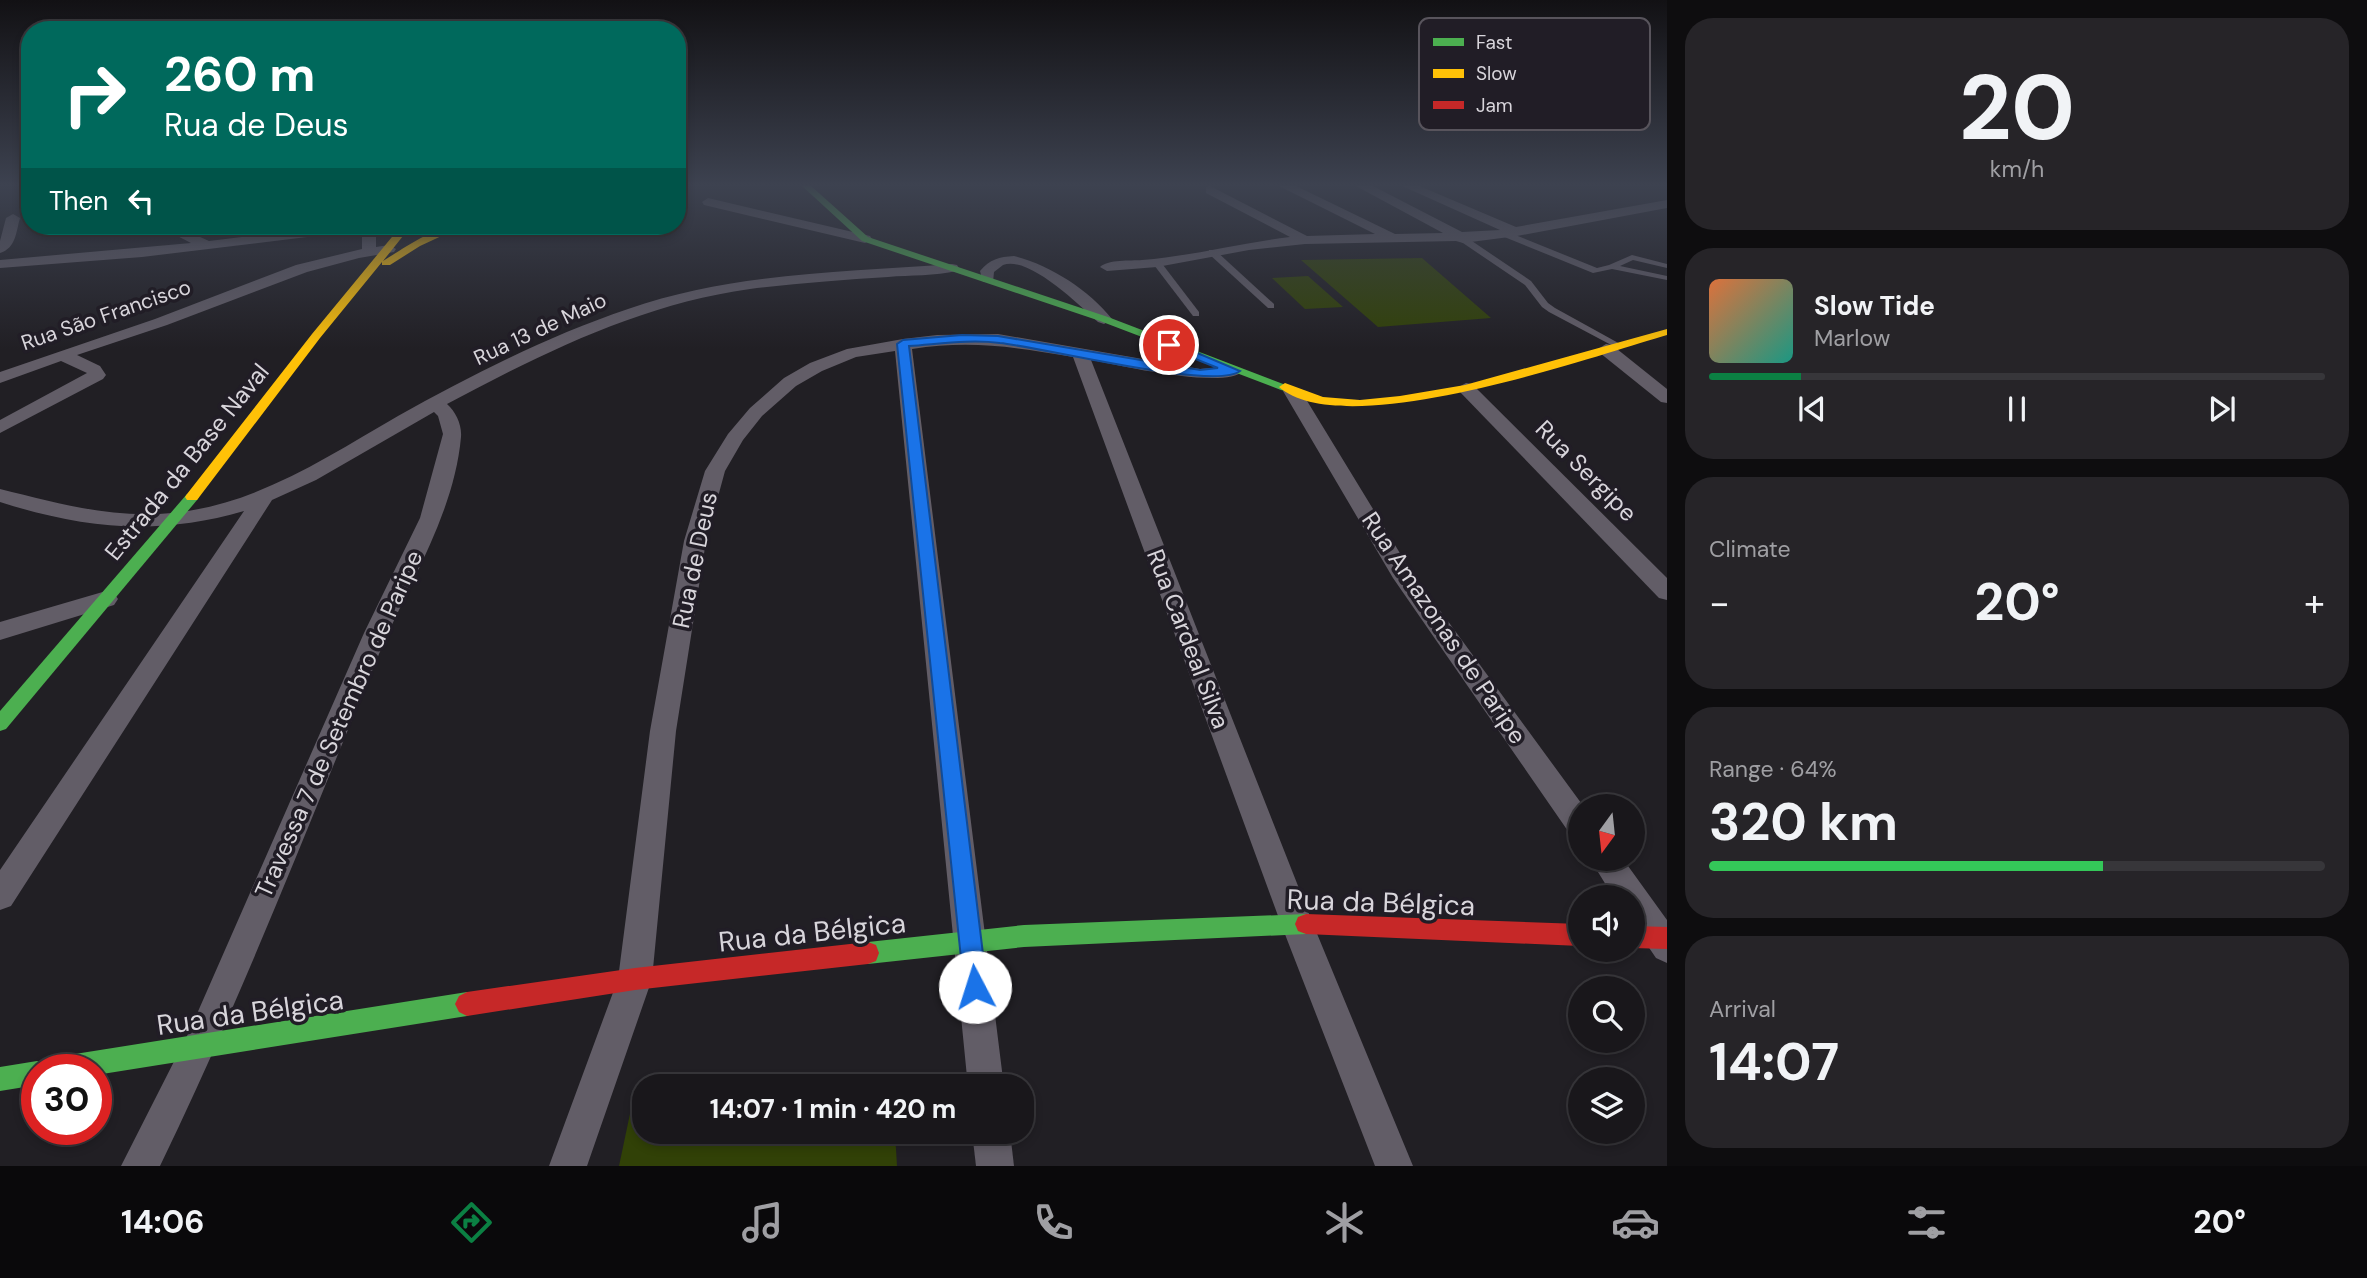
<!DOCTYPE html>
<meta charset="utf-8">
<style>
body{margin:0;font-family:"DM Sans",sans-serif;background:#262428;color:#f1f3f6;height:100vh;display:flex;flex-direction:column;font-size:26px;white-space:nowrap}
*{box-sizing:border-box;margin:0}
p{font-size:23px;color:#9f9fa3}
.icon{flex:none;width:38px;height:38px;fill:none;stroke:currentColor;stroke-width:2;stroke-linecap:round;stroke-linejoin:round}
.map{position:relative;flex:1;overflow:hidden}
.details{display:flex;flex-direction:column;gap:18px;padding:18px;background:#0e0d0f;width:700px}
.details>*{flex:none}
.hud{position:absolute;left:21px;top:21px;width:665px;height:214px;border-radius:28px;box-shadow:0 4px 10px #0003,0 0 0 2px #37363a;background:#00695c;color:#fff;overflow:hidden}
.needle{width:46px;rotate:195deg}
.tools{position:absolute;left:1568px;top:794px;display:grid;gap:14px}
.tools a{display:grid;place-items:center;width:77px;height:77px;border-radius:50%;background:#19171b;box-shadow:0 4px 10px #0003,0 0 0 2px #37363a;font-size:35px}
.speed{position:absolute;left:21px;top:1054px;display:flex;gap:14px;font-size:35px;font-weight:700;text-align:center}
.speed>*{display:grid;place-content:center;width:91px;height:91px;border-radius:50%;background:#19171b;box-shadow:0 4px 10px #0003,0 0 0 2px #37363a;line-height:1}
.speed .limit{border:10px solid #d22;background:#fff;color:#111}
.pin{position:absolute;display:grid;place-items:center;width:60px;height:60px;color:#fff;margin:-30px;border:4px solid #fff;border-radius:50%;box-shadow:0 2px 7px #0007}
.me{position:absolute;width:77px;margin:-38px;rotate:355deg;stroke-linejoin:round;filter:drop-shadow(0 0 5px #0008)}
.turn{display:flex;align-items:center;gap:24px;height:147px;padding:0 28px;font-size:32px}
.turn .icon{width:91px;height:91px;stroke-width:2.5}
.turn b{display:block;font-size:49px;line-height:60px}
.then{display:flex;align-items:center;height:66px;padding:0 28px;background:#0003;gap:14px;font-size:26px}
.big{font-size:52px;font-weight:700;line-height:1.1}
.details .widget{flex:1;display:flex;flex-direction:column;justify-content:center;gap:10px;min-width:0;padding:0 24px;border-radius:28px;background:#262428}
.details .dial{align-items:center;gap:0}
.dial b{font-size:91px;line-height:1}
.song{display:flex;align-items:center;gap:21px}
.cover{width:84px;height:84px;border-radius:10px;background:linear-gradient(135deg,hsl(20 70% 55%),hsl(170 70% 35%))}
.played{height:7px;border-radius:4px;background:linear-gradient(90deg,#0b8043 15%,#37363a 15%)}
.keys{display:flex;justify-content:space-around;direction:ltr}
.heat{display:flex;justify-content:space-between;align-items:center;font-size:38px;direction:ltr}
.charge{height:10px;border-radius:5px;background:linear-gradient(90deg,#34c759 64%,#37363a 0)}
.trip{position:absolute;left:632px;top:1074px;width:402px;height:70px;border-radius:28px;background:#19171b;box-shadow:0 4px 10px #0003,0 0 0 2px #37363a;font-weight:700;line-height:70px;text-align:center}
.tabs{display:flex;height:112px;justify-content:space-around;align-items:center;background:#0a090b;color:#9f9fa3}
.tabs .icon{width:49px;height:49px}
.tabs .current{color:#0b8043}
.tabs b{font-size:32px;color:#f1f3f6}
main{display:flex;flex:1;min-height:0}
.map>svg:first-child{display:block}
.green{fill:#314107}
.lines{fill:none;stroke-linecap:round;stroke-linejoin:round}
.lane{fill:#625d67;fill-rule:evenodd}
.street{fill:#625d67;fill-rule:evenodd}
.fast{fill:#4caf50;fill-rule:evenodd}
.slow{fill:#ffc107;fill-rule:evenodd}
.jam{fill:#c62828;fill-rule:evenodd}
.route{fill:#1a73e8;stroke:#114b97;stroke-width:2}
.labels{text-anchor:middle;stroke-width:7;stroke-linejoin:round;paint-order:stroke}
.far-street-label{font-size:21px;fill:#d8d5db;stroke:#211d26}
.street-label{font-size:24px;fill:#d8d5db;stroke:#211d26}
.near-street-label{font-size:28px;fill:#d8d5db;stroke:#211d26}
.key{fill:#211d26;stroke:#58545c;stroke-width:2}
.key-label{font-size:19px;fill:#d8d5db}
</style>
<main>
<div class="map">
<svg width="1667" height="1166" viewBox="0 0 1667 1166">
<rect width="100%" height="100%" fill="#211f24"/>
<g class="green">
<path d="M1422 258 1491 318 1378 327 1301 260Z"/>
<path d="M1308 276 1343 307 1305 309 1272 278Z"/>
<path d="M892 1081 893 1087H718Z"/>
<path d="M644 1089V1132H895L897 1166H619L635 1090Z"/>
</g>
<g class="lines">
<g class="lane">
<path d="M1502 232H1508L1597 268 1609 265 1632 255 1667 264V268L1633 260 1620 266 1667 276V280L1612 269 1593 273 1502 236Z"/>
<path d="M1460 237H1466L1531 281 1548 303 1555 308 1622 345 1615 347 1549 312 1542 307 1525 285 1460 241Z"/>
<path d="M1209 250H1215L1274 304V308H1268L1209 254Z"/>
<path d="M1154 261H1160L1199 312V316H1193L1154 265Z"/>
</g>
<g class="street">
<path d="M1277 185H1294L1395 234 1443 233 1354 185H1371L1462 232 1500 230 1400 185H1417L1516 227 1667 200V208L1517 236 1463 243 1456 241 1305 244 1249 250 1157 267 1107 271 1100 267C1109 259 1130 261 1142 260 1192 256 1240 243 1290 237L1206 193V187L1210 186 1307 236 1375 234Z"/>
<path d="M708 198 870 236 872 239 865 243 704 205 702 202Z"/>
<path d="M13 214 20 218C16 232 16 248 0 253V241L6 218Z"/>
<path d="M158 226H176L209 241 334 226H364L376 233V247L389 245 396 249 394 252 359 258 307 272 167 325 77 355 100 366 106 375 103 379 0 433V420L87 373 61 361 0 383V372L155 319 296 265 362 249V235L340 233 142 257 0 268V260L191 243Z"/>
<path d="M1014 256C1050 265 1089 290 1112 319L1104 324 1098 322C1081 307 1029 255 1003 265 1000 267 997 270 994 272L993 282H983L980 271C990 259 999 257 1014 256Z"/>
<path d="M952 264 957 265 959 268 957 271C935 276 910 275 888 277 842 280 796 283 750 289 641 304 543 353 447 404 456 412 462 425 461 437 454 515 408 584 379 654 308 826 241 999 160 1166H121L189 1032 364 633 420 518 443 434 438 416 434 412 316 480 272 500 11 906 0 910V870L244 511C158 536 85 529 0 502V489C57 503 112 519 172 513 256 505 327 457 398 416 471 375 548 336 628 309 732 273 843 272 952 264Z"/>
<path d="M998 334 1200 369 1234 366 1243 371C1225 390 1118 365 1091 360L1313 924 1413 1166H1375L1281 924 1073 357C1015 347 970 340 912 349L1004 1087H968L895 351 856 357 822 371 796 386 762 416 743 440 725 471 706 541 676 731 652 979 587 1166H549L618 979 650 731 684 541 705 471 728 434 750 408 784 378 810 363 847 349 903 339 937 335Z"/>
<path d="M1606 344 1612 345 1667 389V403L1661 402 1600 353 1598 349Z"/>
<path d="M1466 383 1472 384 1667 578V600L1659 598 1460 392 1457 388Z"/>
<path d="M1292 386 1301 391 1409 568 1584 807H1580V838L1570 834 1393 578 1283 391Z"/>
<path d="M106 591 114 593 118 599 114 605 0 640V622Z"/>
<path d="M1590 859H1623L1667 920V963L1656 958 1633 924V898H1614Z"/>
<path d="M972 1132H1010L1014 1166H976Z"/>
</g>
<g class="fast">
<path d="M801 185H810L868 237 1108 317 1291 387 1285 391 1281 390 1100 321 862 241Z"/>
<path d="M192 493 199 497 197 500 6 729 0 731V711L187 494Z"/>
<path d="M1306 914 1314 917 1317 924 1314 931 1306 934 1024 947 868 964 860 961 857 953 860 945 868 942 1024 925Z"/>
<path d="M467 992 475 996 479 1004 475 1012 467 1016 96 1075V1069H37V1085L0 1091V1067L37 1061 46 1064 47 1060 56 1057Z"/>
</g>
<g class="slow">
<path d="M401 226H411L383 261C406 247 435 225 463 226L420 246 390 265H382V262L320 338 197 500H187L185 497 187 494 312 334Z"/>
<path d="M1667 329V335C1588 358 1344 444 1279 387L1285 383 1323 397 1360 400 1400 396 1465 385Z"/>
</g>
<g class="jam">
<path d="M1306 914 1580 924V946L1306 934 1298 931 1295 924 1298 917Z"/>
<path d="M1633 926 1667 927V949L1633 948Z"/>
<path d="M868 942 876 945 879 953 876 961 868 964 635 990 467 1016 459 1012 455 1004 459 996 467 992 635 968Z"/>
</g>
</g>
<linearGradient id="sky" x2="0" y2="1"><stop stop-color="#121114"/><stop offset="0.53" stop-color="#3d4250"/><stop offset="1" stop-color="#3d4250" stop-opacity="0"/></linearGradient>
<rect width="1667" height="349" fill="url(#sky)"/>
<path class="route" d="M962 335 998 336 1200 370 1218 368 1165 347 1163 345 1169 341 1240 371C1215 391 1041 347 1000 343 970 339 939 344 909 346L987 987 984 995 975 999 967 995 964 987 897 344 903 340Z"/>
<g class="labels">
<g class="far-street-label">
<text transform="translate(106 315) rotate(-19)" y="7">Rua São Francisco</text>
<text transform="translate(540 329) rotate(-25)" y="7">Rua 13 de Maio</text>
</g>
<g class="street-label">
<text transform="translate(187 462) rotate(-51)" y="8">Estrada da Base Naval</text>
<text transform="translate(1586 471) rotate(45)" y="8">Rua Sergipe</text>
<text transform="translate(695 560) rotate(-78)" y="8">Rua de Deus</text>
<text transform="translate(1444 628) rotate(56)" y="8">Rua Amazonas de Paripe</text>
<text transform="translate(1188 639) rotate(69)" y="8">Rua Cardeal Silva</text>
<text transform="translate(339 724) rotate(-66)" y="8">Travessa 7 de Setembro de Paripe</text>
</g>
<g class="near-street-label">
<text transform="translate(1381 902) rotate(2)" y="10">Rua da Bélgica</text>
<text transform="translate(812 932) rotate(-6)" y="10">Rua da Bélgica</text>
<text transform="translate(250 1012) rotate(-8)" y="10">Rua da Bélgica</text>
</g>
</g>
<rect x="1419" y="18" width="231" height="112" rx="10" class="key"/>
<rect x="1433" y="38" width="31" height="8" fill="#4caf50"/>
<rect x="1433" y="69" width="31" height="9" fill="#ffc107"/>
<rect x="1433" y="101" width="31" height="8" fill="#c62828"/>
<g class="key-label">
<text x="1476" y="49">Fast</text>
<text x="1476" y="80">Slow</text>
<text x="1476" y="112">Jam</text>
</g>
</svg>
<div class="tools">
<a><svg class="needle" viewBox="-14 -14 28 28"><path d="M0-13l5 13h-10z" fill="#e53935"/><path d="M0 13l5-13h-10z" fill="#9f9fa3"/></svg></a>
<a><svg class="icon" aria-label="sound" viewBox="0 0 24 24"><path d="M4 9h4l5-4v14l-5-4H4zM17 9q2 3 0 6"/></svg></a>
<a><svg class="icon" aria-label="search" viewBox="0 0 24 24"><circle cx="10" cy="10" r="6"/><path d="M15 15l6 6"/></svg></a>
<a><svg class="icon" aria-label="layers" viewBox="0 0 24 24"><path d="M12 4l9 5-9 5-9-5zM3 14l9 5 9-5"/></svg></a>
</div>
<div class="speed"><div class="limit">30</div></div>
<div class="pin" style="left:1169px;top:345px;background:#d93025"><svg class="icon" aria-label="arrive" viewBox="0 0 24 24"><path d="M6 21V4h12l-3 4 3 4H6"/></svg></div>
<svg class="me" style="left:975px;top:987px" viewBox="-20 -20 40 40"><circle r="19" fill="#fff"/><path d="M0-13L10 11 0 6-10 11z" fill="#1a73e8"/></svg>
<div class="trip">14:07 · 1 min · 420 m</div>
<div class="hud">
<div class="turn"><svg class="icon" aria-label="right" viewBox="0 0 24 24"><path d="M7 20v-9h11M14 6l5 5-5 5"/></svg><div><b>260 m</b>Rua de Deus</div></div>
<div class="then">Then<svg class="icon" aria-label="left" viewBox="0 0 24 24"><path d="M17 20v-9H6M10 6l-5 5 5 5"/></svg></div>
</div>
</div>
<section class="details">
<div class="widget dial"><b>20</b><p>km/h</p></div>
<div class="widget">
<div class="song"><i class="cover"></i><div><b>Slow Tide</b><p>Marlow</p></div></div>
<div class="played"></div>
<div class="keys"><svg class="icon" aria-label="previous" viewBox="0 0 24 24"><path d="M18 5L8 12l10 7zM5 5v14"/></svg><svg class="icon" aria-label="pause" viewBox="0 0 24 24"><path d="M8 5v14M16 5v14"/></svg><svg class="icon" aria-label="next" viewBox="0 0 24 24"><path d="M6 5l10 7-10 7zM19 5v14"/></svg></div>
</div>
<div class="widget"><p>Climate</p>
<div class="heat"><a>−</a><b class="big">20°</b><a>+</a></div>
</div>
<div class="widget"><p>Range · 64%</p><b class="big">320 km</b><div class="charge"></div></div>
<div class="widget"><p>Arrival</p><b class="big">14:07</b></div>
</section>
</main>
<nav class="tabs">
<b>14:06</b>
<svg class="icon current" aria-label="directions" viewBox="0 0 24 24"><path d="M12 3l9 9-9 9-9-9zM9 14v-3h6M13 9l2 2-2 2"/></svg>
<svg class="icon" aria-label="music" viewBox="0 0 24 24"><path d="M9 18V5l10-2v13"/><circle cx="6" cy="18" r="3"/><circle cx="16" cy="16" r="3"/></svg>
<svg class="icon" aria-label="phone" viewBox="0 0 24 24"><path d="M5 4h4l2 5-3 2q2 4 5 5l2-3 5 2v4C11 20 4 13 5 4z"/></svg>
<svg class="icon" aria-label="climate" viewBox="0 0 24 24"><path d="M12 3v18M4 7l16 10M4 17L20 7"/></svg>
<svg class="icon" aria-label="car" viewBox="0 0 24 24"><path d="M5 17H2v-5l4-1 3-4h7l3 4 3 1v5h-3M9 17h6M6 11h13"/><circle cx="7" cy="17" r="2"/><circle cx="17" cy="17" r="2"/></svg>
<svg class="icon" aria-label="filters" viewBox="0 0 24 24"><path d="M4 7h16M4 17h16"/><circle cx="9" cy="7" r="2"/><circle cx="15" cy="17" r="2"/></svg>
<b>20°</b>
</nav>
